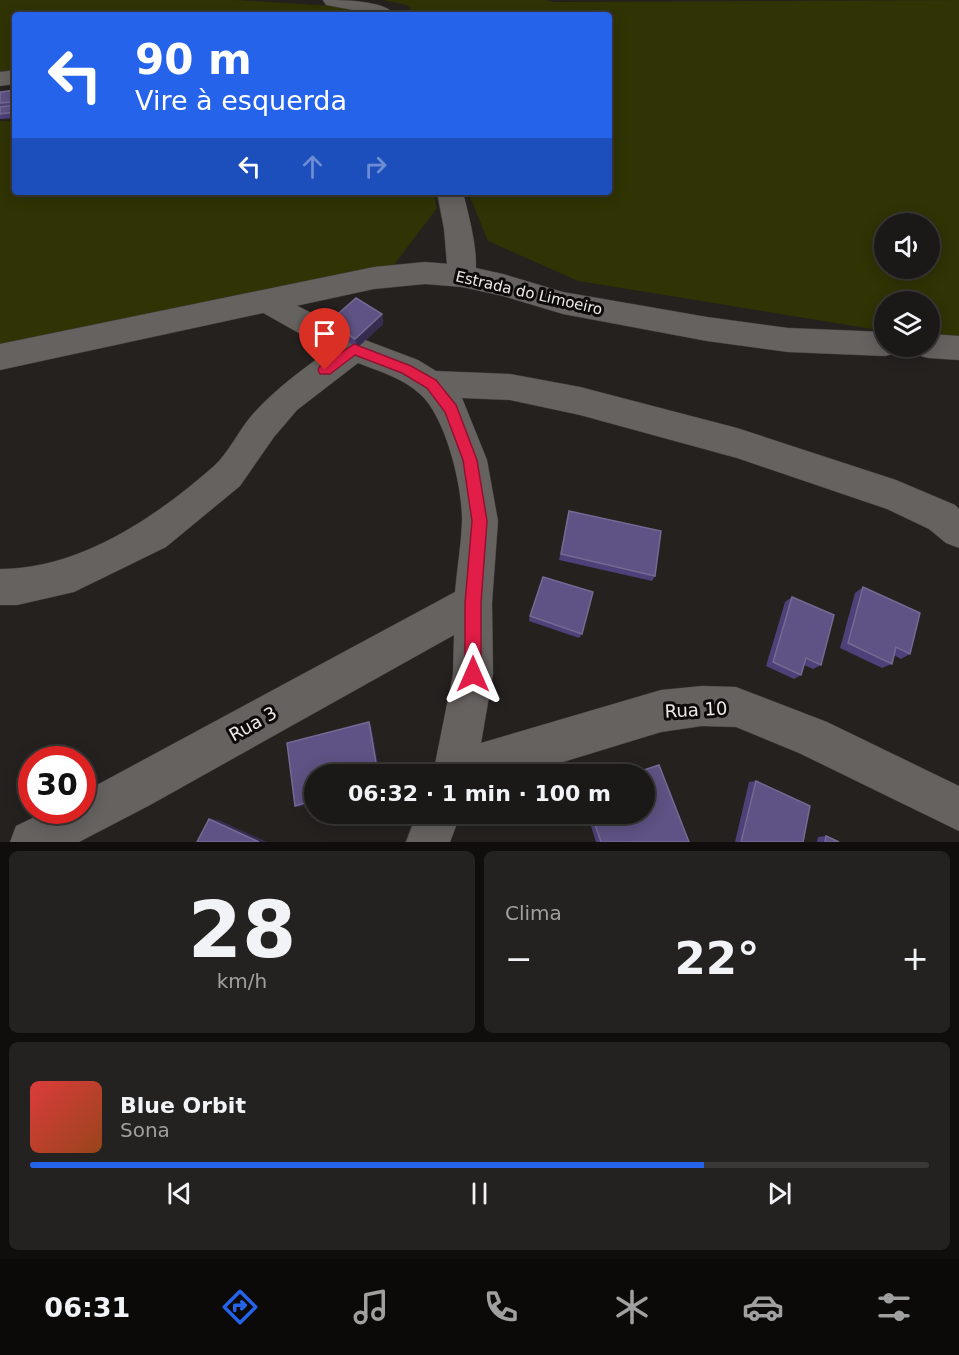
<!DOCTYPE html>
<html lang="pt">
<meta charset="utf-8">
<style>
body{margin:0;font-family:"DejaVu Sans",sans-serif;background:#242220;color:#f1f3f6;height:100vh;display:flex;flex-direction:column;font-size:22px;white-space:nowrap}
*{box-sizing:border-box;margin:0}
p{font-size:20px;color:#a0a0a1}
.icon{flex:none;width:33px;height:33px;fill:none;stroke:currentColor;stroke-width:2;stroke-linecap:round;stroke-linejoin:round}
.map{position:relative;height:842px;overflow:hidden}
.side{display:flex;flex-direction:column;gap:9px;padding:9px;background:#0f0e0d;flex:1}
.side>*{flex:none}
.guide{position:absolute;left:12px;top:12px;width:600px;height:183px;border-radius:6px;box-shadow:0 3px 15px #0003,0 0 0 2px #393836;background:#2563eb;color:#fff;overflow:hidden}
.tools{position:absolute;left:874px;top:213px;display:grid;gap:12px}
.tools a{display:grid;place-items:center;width:66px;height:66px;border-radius:50%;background:#1b1917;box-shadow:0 3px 15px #0003,0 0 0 2px #393836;font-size:30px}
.speed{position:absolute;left:18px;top:746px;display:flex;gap:12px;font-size:30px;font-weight:700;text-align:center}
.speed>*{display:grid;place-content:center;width:78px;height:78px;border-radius:50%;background:#1b1917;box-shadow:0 3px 15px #0003,0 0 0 2px #393836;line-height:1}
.speed .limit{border:9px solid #d22;background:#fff;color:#111}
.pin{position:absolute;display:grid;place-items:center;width:51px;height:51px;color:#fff;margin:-62px -26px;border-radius:50% 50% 50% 0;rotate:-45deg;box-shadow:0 0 6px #0007}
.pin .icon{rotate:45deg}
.me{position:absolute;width:66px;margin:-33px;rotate:0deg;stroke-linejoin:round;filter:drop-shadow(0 0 4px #0008)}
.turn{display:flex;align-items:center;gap:21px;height:126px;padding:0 24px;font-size:27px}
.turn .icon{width:78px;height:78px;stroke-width:2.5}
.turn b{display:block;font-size:42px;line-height:51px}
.lanes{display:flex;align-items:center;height:57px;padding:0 24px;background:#0003;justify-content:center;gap:30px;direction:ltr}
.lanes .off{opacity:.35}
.big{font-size:45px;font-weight:700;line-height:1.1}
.side .card{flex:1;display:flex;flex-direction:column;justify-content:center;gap:9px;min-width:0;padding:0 21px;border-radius:9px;background:#242220}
.side .dial{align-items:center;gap:0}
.dial b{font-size:78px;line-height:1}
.song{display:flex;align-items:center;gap:18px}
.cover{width:72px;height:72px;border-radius:9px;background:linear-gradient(135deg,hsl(0 70% 55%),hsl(20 70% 35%))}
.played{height:6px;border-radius:3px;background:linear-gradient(90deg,#2563eb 75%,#393836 75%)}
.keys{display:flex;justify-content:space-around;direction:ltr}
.heat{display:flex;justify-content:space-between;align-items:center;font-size:33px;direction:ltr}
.side .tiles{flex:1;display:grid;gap:9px;grid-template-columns:1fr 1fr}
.card:last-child{grid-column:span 2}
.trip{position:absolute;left:304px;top:764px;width:351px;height:60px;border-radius:30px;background:#1b1917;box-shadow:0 3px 15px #0003,0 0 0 2px #393836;font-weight:700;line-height:60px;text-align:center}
.menu{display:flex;height:96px;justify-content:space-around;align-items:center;background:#0b0a09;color:#a0a0a1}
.menu .icon{width:42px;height:42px}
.menu .active{color:#2563eb}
.menu b{font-size:27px;color:#f1f3f6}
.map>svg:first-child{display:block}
.green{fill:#303304;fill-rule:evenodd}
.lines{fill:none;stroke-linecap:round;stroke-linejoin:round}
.minor-casing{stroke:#3e3b3a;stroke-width:1}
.tertiary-casing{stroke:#3e3b3a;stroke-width:1}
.minor{fill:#666260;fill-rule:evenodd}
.tertiary{fill:#666260;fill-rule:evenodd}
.wall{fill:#4e4078}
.shaded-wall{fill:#362c50}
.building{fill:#5f5284;stroke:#756a94;stroke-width:1.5}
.route{fill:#e11d48;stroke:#92132f;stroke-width:1.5}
.labels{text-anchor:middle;stroke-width:6;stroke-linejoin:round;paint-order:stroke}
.street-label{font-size:15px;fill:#ece9e8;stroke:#0c0b0a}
.near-street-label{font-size:18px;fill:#ece9e8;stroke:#0c0b0a}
</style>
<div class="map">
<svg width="959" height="842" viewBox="0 0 959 842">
<rect width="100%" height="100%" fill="#24211f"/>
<g class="green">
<path d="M0 0H237L349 7 358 15H15V70L0 71Z"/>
<path d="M383 0H546L552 2 959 0V336L930 338V302H885V331L578 281 488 241 468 192H609V15H415L407 5ZM885 224H930V268H885Z"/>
<path d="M0 121H15V192H433L437 208 394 265 0 344Z"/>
</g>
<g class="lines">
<defs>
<g id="minor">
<path d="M323 0C344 0 383 0 396 15H366L353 10 326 5Z"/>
<path d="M15 70V84L0 86V72Z"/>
<path d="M437 192H463C468 214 483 264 472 284L462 287 452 284 448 276 444 229Z"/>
<path d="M268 291 365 340 418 360 436 371 510 374 580 387 737 428 896 480 955 505 959 509V548L946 543 929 529 887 509 737 458 580 415 510 400 462 398 487 460 498 521 492 603 493 674 481 743 661 690 702 686 736 687 827 722 959 786V831L799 753 736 727 702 726 661 732 524 774H433L453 674 454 635 150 805 79 842H10L16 826 49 810H82V793L455 592C457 569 461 546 462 523 463 488 446 417 420 394 403 378 378 371 358 363L297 410 274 437 240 486 166 547 74 592 17 605H0V569C80 569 156 517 214 466 229 452 239 430 252 415 275 389 302 370 329 350L258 310 253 302 258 294Z"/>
<path d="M417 813H461L450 842H406Z"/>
</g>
<g id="tertiary">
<path d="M425 262 462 265 503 274 563 292 707 317 788 328 885 332V346H899L896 353 885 356 788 352 707 341 563 314 503 296 462 287 425 284 374 289 0 370V344L374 267Z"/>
<path d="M930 334 959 336V360L928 358 917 355 913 346H930Z"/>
</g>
</defs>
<use href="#minor" class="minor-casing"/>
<use href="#tertiary" class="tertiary-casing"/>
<use href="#minor" class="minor"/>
<use href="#tertiary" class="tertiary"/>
</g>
<g class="wall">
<path d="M15 90V118L0 119V92Z"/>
<path d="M382 314 383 324 357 348 332 331 329 322Z"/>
<path d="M569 511 655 576 652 581 559 560Z"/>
<path d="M863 587 910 654 901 659 894 655 892 664 882 668 840 648 855 593Z"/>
<path d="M792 597 821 665 813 669 804 665 801 675 794 679 766 666 785 602Z"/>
<path d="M530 616 582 634 579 638 529 621Z"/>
<path d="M756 781 803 842H735L749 782Z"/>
<path d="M587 813H645L689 842H596Z"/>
<path d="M826 836 839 842H817L818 837Z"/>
</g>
<g class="shaded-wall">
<path d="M382 314 383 324 357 348 355 339Z"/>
<path d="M369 722 371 725 380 774H378Z"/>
<path d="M315 800V802L299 807 295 806Z"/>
<path d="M209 819 219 820 267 842H259Z"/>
</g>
<g class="building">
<path d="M15 90 14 102 0 103V92Z"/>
<path d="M15 105V112L0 114V107Z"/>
<path d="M356 298 382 314 355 339 329 322Z"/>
<path d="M569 511 661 531 655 576 561 554Z"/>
<path d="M543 577 593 592 582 634 530 616Z"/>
<path d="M863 587 920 613 910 654 896 647 892 664 848 643Z"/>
<path d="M792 597 834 615 821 665 806 658 801 675 773 662Z"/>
<path d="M369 722 378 774H315V800L295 806 287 743Z"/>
<path d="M659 765 689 842H601L591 813H645V774H632Z"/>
<path d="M756 781 810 806 803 842H741Z"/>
<path d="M209 819 259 842H197Z"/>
<path d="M826 836 839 842H825Z"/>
</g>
<path class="route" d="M354 344 411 366 436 380 456 405 477 460 487 521 481 603V674L479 680 473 683 467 680 465 674V603L472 521 463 460 445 412 427 388 402 373 355 355 330 374H320L318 370 320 366Z"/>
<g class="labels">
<g class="street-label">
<text transform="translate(529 293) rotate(13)" y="5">Estrada do Limoeiro</text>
</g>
<g class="near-street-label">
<text transform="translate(696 710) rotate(-3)" y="6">Rua 10</text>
<text transform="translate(253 724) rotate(-29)" y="6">Rua 3</text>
</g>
</g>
</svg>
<div class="tools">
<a><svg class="icon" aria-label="sound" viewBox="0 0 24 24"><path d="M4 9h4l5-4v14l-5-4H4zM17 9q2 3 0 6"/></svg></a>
<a><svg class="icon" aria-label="layers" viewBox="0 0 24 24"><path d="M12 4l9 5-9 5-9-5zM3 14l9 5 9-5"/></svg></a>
</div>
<div class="speed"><div class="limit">30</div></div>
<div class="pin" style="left:325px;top:370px;background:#d93025"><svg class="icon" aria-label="arrive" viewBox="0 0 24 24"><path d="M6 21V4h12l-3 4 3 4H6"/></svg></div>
<svg class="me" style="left:473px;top:674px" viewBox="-20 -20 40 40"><path d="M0-17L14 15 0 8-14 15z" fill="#e11d48" stroke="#fff" stroke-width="4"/></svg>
<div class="trip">06:32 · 1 min · 100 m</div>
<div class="guide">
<div class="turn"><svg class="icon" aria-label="left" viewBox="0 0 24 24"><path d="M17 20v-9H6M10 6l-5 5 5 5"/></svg><div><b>90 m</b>Vire à esquerda</div></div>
<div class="lanes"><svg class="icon" aria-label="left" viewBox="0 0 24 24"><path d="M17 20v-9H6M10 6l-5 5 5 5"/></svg><svg class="icon off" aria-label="ahead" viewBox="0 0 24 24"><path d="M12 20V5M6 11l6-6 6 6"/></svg><svg class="icon off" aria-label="right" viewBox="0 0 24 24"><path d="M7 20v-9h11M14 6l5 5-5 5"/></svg></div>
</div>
</div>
<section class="side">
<div class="tiles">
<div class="card dial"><b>28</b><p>km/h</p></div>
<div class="card"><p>Clima</p>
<div class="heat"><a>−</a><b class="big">22°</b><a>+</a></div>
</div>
<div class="card">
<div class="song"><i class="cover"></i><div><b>Blue Orbit</b><p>Sona</p></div></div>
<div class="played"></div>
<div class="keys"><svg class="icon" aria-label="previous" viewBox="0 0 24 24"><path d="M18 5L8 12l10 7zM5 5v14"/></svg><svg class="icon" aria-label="pause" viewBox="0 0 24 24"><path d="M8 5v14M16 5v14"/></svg><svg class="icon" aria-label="next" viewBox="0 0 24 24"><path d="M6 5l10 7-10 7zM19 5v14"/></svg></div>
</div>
</div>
</section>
<nav class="menu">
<b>06:31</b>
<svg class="icon active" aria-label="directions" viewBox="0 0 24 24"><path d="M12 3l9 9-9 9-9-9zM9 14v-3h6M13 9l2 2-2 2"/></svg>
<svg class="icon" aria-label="music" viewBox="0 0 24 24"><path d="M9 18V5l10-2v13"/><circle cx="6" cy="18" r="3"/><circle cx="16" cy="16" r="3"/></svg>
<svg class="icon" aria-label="phone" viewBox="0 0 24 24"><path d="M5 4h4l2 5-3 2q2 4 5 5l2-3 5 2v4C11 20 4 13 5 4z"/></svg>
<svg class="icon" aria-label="climate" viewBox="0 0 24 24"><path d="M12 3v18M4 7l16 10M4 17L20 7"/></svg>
<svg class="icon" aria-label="car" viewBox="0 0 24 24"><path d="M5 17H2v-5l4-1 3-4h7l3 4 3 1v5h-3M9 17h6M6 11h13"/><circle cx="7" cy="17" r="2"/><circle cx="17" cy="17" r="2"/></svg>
<svg class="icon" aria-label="filters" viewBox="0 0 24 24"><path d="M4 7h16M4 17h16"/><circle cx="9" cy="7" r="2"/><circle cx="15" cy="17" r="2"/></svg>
</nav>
